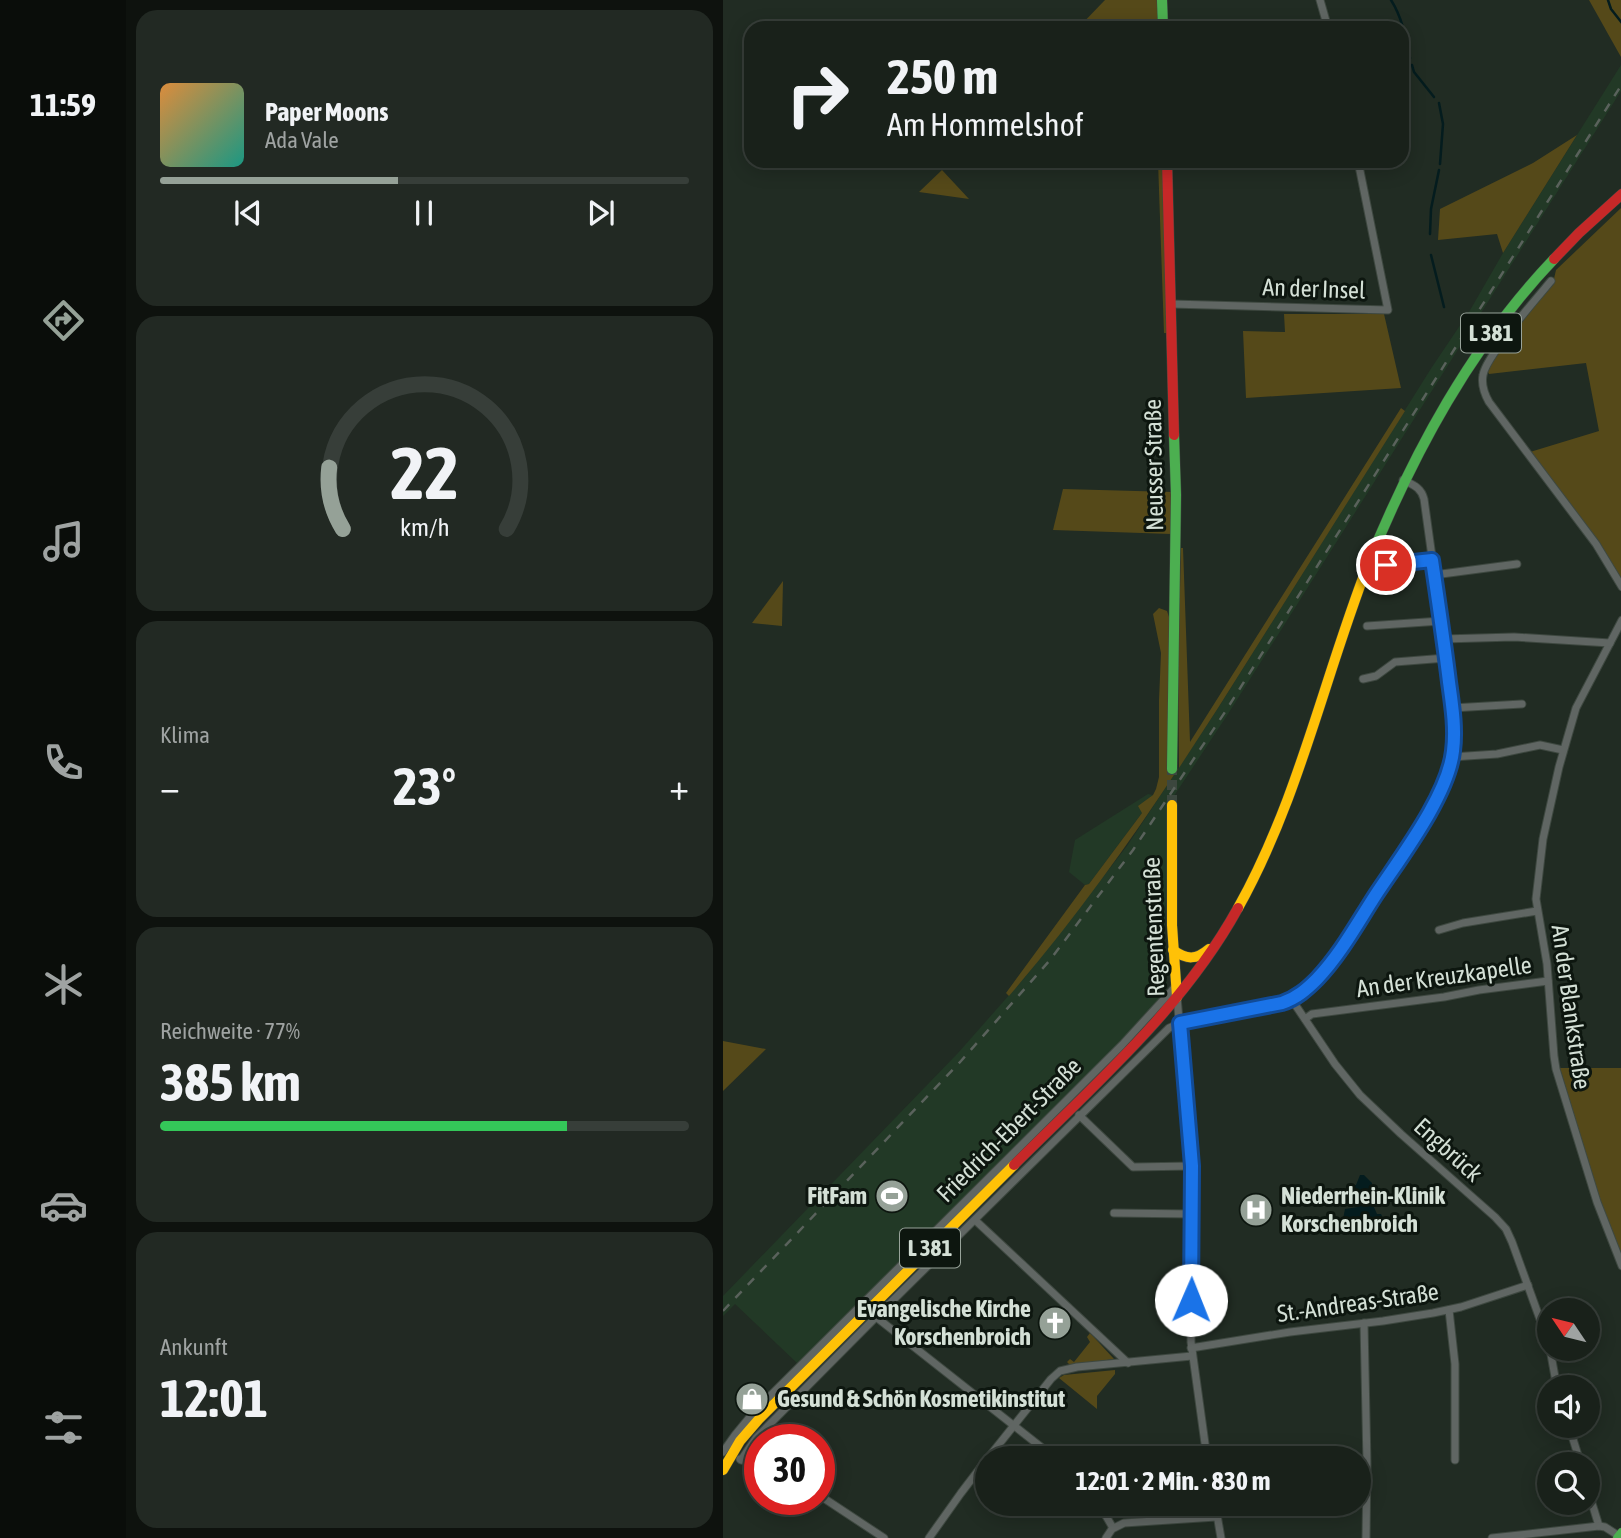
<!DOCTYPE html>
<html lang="de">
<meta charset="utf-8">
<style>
body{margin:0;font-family:"Asap Condensed",sans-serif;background:#222923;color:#f1f3f6;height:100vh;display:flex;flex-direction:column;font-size:26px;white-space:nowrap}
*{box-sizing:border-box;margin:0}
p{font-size:23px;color:#9fa3a2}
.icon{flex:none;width:38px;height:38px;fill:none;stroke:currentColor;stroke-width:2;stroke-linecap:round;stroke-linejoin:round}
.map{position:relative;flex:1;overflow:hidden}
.drawer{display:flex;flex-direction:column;gap:10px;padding:10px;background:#0e120e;width:597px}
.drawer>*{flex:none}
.guide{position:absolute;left:21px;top:21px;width:665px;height:147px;border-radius:21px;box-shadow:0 4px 18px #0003,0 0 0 2px #373e39;background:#19211a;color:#f1f3f6;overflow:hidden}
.needle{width:46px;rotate:305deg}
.buttons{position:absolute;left:814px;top:1298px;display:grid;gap:14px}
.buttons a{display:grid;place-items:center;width:63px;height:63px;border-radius:50%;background:#19211a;box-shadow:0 4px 18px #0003,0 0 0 2px #373e39;font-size:35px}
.speed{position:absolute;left:21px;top:1424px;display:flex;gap:14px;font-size:35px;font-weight:700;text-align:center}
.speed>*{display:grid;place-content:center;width:91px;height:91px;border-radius:50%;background:#19211a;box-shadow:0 4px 18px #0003,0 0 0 2px #373e39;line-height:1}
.speed .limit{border:10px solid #d22;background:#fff;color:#111}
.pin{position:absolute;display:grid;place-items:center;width:60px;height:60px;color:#fff;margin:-30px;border:4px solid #fff;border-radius:50%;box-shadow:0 2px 7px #0007}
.me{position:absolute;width:77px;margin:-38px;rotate:1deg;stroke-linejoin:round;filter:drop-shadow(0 0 5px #0008)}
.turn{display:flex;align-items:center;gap:24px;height:147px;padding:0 28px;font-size:32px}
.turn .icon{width:91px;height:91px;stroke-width:2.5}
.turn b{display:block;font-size:49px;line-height:60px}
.big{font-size:52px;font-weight:700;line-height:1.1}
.drawer .tile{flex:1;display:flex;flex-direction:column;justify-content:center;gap:10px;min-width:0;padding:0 24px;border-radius:21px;background:#222923}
.drawer .dial{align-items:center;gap:0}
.dial svg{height:182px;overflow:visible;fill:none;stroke:#373e39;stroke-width:7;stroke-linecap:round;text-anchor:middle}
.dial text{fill:#f1f3f6;stroke:none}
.song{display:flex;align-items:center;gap:21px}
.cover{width:84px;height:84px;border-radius:10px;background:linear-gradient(135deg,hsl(30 70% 55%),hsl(170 70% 35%))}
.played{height:7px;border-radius:4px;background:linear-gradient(90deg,#95a197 45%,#373e39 45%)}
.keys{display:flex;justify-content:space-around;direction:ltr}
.heat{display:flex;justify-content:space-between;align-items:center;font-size:38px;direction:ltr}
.charge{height:10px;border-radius:5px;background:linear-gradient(90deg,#34c759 77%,#373e39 0)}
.trip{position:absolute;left:252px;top:1446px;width:396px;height:70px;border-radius:35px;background:#19211a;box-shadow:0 4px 18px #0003,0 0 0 2px #373e39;font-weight:700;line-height:70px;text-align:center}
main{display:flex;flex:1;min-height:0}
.dock{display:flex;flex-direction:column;width:126px;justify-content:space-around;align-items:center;background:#0a0d0a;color:#9fa3a2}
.dock .icon{width:49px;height:49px}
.dock .active{color:#95a197}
.dock b{font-size:32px;color:#f1f3f6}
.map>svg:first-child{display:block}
.built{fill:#223926}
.green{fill:#554919}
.water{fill:#041c1e}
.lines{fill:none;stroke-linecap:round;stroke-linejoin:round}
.stream{stroke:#041c1e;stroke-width:2.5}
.secondary-tunnel{stroke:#3c473e;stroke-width:10;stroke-dasharray:10 5;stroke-linecap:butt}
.street-casing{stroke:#3e4840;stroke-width:9}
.fast-casing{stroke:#3e4840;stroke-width:11}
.slow-casing{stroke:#3e4840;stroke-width:11}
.jam-casing{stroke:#3e4840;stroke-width:11}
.street{stroke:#606663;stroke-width:7}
.fast{stroke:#4caf50;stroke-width:10}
.slow{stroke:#ffc107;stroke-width:10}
.jam{stroke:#c62828;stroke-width:10}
.rail{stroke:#5a625c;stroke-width:2.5;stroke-dasharray:9 9;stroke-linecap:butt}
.route-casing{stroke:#114b97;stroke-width:18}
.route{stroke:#1a73e8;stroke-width:12}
.labels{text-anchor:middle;stroke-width:6;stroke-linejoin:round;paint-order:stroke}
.shield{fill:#0d160f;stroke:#98a39a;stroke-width:2}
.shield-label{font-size:23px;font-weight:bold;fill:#d4e0d6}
.street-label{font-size:24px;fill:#d4e0d6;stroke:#0d160f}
.poi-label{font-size:24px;font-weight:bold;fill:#d4e0d6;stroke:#0d160f;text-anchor:end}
</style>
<main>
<nav class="dock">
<b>11:59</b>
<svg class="icon active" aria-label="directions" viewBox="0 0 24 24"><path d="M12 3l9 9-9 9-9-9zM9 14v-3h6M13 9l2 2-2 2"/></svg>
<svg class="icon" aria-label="music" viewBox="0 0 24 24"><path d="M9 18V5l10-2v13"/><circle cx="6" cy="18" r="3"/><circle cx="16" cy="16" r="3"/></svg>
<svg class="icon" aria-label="phone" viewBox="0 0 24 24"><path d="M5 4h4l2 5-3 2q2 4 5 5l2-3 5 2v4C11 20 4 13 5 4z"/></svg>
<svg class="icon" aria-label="climate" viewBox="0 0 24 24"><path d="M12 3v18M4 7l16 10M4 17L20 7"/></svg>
<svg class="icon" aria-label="car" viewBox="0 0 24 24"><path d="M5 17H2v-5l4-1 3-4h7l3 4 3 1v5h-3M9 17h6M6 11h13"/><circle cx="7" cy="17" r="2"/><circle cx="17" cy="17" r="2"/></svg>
<svg class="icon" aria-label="filters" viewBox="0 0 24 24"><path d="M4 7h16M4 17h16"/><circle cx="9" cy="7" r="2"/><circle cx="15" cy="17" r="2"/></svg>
</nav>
<section class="drawer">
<div class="tile">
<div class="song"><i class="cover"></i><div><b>Paper Moons</b><p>Ada Vale</p></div></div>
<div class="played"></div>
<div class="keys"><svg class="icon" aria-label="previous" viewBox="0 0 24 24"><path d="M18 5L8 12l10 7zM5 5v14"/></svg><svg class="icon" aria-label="pause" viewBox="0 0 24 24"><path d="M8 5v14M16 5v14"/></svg><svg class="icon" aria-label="next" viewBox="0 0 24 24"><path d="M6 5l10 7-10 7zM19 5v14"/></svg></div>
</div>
<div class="tile dial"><svg viewBox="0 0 100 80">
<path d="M14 69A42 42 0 1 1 86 69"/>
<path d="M14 69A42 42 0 0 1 8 42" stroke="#95a197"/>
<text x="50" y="56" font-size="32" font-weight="700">22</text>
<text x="50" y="72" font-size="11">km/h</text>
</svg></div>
<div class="tile"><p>Klima</p>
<div class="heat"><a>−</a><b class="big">23°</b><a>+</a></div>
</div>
<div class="tile"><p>Reichweite · 77%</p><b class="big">385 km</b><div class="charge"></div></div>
<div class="tile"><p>Ankunft</p><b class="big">12:01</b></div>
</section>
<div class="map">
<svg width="899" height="1538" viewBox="0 0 899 1538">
<rect width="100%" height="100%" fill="#212c23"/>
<g class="built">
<path d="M898 65V91L505 714 447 802 442 928 444 988 436 1002 398 1044 135 1306 74 1363 12 1304 0 1316V1296L235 1053 302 977 404 846 495 708 709 367 746 312 780 253Z"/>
<path d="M425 794 430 795 424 800 419 813 366 884 362 885 346 872 352 840Z"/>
</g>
<g class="green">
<path d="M382 0H434L435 28H355Z"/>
<path d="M866 0H898V57Z"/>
<path d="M854 135 780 253 774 234 715 240 717 209 810 163Z"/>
<path d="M435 161H440L445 333H441Z"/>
<path d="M219 170 246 199 196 192Z"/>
<path d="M898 208V578L876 542 807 452 876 431 863 363 766 374 764 370 779 347 830 283 833 270Z"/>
<path d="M561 314H661L678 388 523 398 520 331 562 332Z"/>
<path d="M678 408 682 411 495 708 456 768 455 666 458 548H460L467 742Z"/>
<path d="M340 489 450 492 448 534 330 530Z"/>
<path d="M60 581 59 626 29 623Z"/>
<path d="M436 608 444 611 446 617V774L455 769C403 848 348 924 286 996L283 993 362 885 366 884 419 813 415 806 430 795 433 789 436 777V700L438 653 430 614Z"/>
<path d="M0 1041 43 1049 0 1091Z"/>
<path d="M837 1068H898V1254L877 1201Z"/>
<path d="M367 1333 391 1359 347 1365 344 1362 347 1359 351 1362 367 1342 364 1337Z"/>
<path d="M392 1370V1374L374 1396V1409L336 1378 341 1375Z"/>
</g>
<path class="water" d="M637 1175H641L649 1183 650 1205 654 1214H658L660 1218 659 1226C636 1232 646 1209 621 1231L615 1229 614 1223 620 1219 622 1209 635 1207 633 1206 632 1194 633 1192 624 1193 623 1186 633 1185Z"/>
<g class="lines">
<g class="stream">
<path d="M668 0C679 17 683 38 687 58"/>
<path d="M885 0 888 9 899 23"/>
<path d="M689 65 691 72 711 97"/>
<path d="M716 103 720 124 717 164"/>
<path d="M707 234 708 209 716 170"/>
<path d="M708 255 721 307"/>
</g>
<path class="secondary-tunnel" d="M449 805V769"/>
<defs>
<g id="street">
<path d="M597 0 605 28"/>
<path d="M828 281C813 299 763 356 760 375 758 385 761 393 766 402L873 544 899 587"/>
<path d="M448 304 665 310 635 161"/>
<path d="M663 565 709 560"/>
<path d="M711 575 794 564"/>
<path d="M899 620 853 708 836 767 820 839 813 899 824 964 831 1056 833 1069 874 1202 899 1266"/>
<path d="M644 626 718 621"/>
<path d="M720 639 791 637 887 643"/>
<path d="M640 679 653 676 672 662 723 658"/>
<path d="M729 708 799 704"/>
<path d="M729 757 774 754 817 745 840 750"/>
<path d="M716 930 740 923 814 911"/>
<path d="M454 997 469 1166 468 1342 484 1458"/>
<path d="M569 1000 612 1064 637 1095 678 1134 772 1217 783 1229 789 1242 826 1344"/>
<path d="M582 1019 589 1014 721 997 756 990 825 981"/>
<path d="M356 1115 410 1167 469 1166"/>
<path d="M391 1213 470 1214"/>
<path d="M252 1220 405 1363"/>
<path d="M726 1310 732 1364V1460"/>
<path d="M153 1317 332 1458"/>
<path d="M641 1323 644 1464 643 1538"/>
<path d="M468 1348 567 1332 660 1321 710 1313 738 1307 805 1285"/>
<path d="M827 1349 834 1388"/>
<path d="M846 1426 858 1465"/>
<path d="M0 1452 12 1435 31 1412 399 1045 453 986"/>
<path d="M265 1458 328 1379 337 1371 354 1367 469 1356"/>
<path d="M17 1459 37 1467"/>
<path d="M18 1460 33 1438 153 1317 446 1028 457 1023 559 1003 569 1000 582 990 596 977 619 946 701 822 715 795 728 763 730 749 731 731 723 658 701 499C698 487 690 485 680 480"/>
<path d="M864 1487 876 1526"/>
<path d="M96 1495 161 1538"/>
<path d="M381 1503 383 1516 390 1528"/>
<path d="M492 1503 498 1538"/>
<path d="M206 1538 238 1493 264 1459"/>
<path d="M383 1538 389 1529 401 1523 493 1517"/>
<path d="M769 1538 876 1526 882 1527 896 1536"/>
</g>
<g id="fast">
<path d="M439 0 440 28"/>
<path d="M646 562C691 452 748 346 831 259"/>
<path d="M449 769 453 495 451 435"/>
<path d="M895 1538 899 1533"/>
</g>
<g id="slow">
<path d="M449 805V925L454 997"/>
<path d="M515 908C576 799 601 677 646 562"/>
<path d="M450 950C464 960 473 960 486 949"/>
<path d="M0 1470 17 1441 36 1419 291 1165"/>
</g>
<g id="jam">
<path d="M444 161 451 435"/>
<path d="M831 259 856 233 899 194"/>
<path d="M291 1165C371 1085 460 1008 515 908"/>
</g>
</defs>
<use href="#street" class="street-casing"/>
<use href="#fast" class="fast-casing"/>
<use href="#slow" class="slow-casing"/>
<use href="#jam" class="jam-casing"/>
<use href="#street" class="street"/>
<use href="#fast" class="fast"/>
<use href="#slow" class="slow"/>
<use href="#jam" class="jam"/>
<path class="rail" d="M0 1311 238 1061 327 960 410 850 502 712 899 84"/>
</g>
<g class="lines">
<defs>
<path id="route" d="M468 1300 469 1166 457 1023 559 1003C574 998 584 989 594 979 617 955 634 924 652 896 677 858 725 796 730 751 733 728 729 704 726 682 721 641 715 601 709 560L663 565"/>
</defs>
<use href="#route" class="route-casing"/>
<use href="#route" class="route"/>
</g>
<defs>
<symbol id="stadium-disc" viewBox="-11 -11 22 22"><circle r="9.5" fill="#95a197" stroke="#0d160f"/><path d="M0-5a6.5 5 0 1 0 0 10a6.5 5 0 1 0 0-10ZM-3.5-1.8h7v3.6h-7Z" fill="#fff"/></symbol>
<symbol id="hospital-disc" viewBox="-11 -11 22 22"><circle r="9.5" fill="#95a197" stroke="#0d160f"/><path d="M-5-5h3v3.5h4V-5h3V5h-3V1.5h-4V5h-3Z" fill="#fff"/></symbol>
<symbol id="church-disc" viewBox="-11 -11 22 22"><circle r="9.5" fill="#95a197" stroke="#0d160f"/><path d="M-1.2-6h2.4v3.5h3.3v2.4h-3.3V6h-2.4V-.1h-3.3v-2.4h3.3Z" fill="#fff"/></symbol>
<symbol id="shop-disc" viewBox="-11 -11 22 22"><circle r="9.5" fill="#95a197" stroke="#0d160f"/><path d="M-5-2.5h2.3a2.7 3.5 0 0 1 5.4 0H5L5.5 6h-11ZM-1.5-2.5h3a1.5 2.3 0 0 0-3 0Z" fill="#fff"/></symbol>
</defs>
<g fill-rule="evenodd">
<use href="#stadium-disc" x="150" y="1177" width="38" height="38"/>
<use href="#hospital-disc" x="514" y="1191" width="38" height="38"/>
<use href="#church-disc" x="313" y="1304" width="38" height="38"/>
<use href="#shop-disc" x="10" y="1380" width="38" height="38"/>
</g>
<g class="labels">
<g class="shield">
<rect x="738" y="313.5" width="60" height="39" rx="5"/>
<rect x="177" y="1228.5" width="60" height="39" rx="5"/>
</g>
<g class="shield-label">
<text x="768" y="341">L 381</text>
<text x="207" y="1256">L 381</text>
</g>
<g class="street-label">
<text transform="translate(591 289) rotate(2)" y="8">An der Insel</text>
<text transform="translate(431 465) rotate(-91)" y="8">Neusser Straße</text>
<text transform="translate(431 927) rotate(-92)" y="8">Regentenstraße</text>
<text transform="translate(721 977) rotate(-8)" y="8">An der Kreuzkapelle</text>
<text transform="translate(848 1007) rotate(82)" y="8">An der Blankstraße</text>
<text transform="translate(286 1130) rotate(-45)" y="8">Friedrich-Ebert-Straße</text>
<text transform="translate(725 1150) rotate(42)" y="8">Engbrück</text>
<text transform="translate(635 1303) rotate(-8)" y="8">St.-Andreas-Straße</text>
</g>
<g class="poi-label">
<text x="144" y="1204">FitFam</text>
<text x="558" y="1204" text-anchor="start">Niederrhein-Klinik<tspan x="558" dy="28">Korschenbroich</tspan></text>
<text x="308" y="1317">Evangelische Kirche<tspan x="308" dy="28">Korschenbroich</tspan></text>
<text x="54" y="1407" text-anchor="start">Gesund &amp; Schön Kosmetikinstitut</text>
</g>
</g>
</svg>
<div class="buttons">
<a><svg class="needle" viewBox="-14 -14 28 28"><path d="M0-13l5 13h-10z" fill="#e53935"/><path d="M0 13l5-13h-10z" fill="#9fa3a2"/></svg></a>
<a><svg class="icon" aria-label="sound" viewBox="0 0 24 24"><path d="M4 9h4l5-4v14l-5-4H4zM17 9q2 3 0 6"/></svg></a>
<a><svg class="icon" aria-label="search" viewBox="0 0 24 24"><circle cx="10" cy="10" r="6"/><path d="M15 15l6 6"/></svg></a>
</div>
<div class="speed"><div class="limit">30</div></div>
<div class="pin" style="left:663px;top:565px;background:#d93025"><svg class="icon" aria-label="arrive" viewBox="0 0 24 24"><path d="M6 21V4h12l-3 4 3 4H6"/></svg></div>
<svg class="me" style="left:468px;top:1300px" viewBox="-20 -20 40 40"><circle r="19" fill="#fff"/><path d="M0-13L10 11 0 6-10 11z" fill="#1a73e8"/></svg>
<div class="trip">12:01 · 2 Min. · 830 m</div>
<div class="guide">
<div class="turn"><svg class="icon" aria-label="right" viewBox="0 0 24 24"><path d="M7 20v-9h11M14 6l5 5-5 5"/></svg><div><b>250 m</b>Am Hommelshof</div></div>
</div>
</div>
</main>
